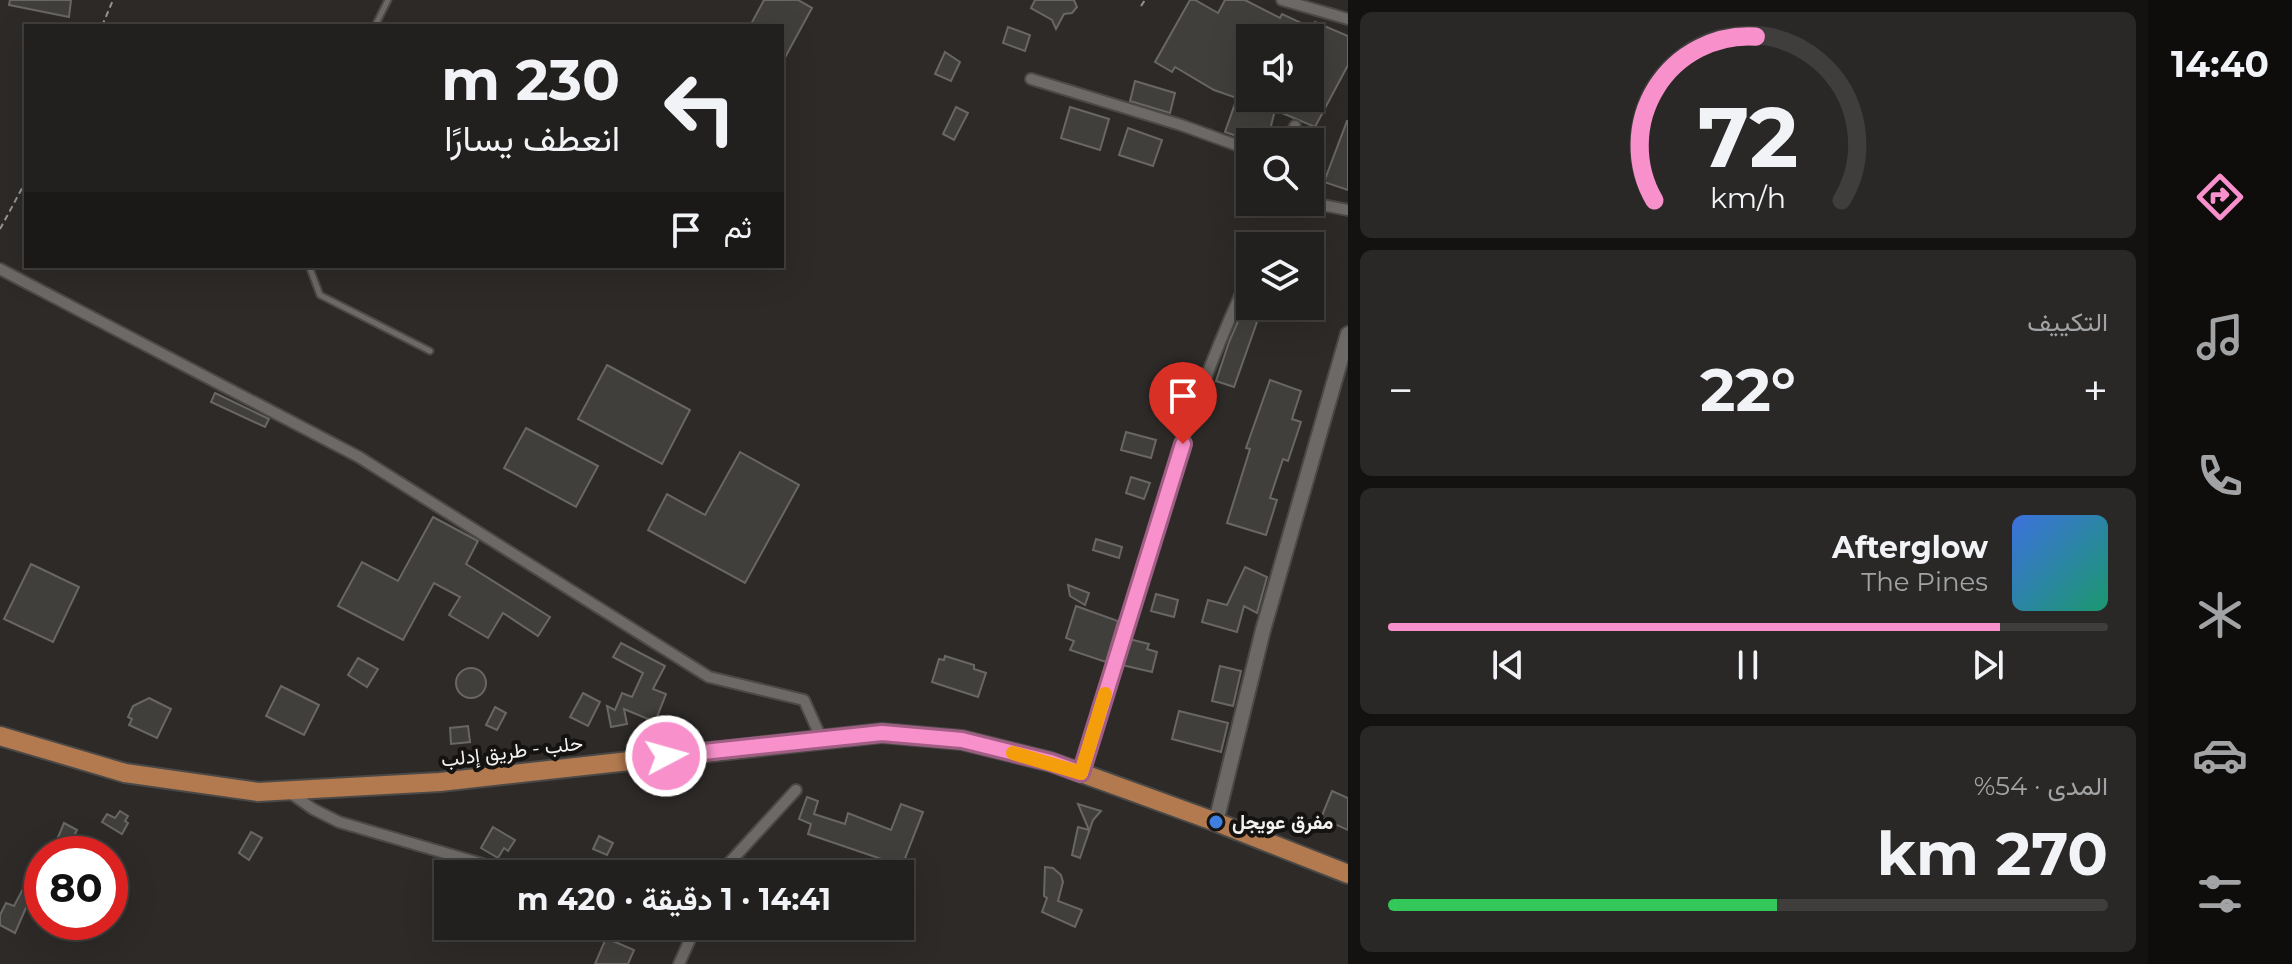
<!DOCTYPE html>
<html lang="ar">
<meta charset="utf-8">
<style>
body{margin:0;font-family:Montserrat,Vazirmatn,sans-serif;background:#2a2827;color:#f1f3f6;direction:rtl;height:100vh;display:flex;flex-direction:column;font-size:30px;white-space:nowrap}
*{box-sizing:border-box;margin:0}
p{font-size:26px;color:#a2a3a4}
.icon{flex:none;width:44px;height:44px;fill:none;stroke:currentColor;stroke-width:2;stroke-linecap:round;stroke-linejoin:round}
.map{position:relative;flex:1;overflow:hidden;direction:ltr}
.details{display:flex;flex-direction:column;gap:12px;padding:12px;background:#131210;width:800px}
.details>*{flex:none}
.guide{position:absolute;left:24px;top:24px;width:760px;height:244px;border-radius:0px;box-shadow:0 8px 32px #0002,0 0 0 2px #3f3e3c;direction:rtl;background:#22201e;color:#f1f3f6;overflow:hidden}
.tools{position:absolute;left:1236px;top:24px;display:grid;gap:16px}
.tools a{display:grid;place-items:center;width:88px;height:88px;border-radius:0px;background:#22201e;box-shadow:0 8px 32px #0002,0 0 0 2px #3f3e3c;font-size:40px}
.speed{position:absolute;left:24px;top:836px;display:flex;gap:16px;font-size:40px;font-weight:700;text-align:center}
.speed>*{display:grid;place-content:center;width:104px;height:104px;border-radius:50%;background:#22201e;box-shadow:0 8px 32px #0002,0 0 0 2px #3f3e3c;line-height:1}
.speed .limit{border:12px solid #d22;background:#fff;color:#111}
.pin{position:absolute;display:grid;place-items:center;width:68px;height:68px;color:#fff;margin:-82px -34px;border-radius:50% 50% 50% 0;rotate:-45deg;box-shadow:0 0 8px #0007}
.pin .icon{rotate:45deg}
.me{position:absolute;width:88px;margin:-44px;rotate:84deg;stroke-linejoin:round;filter:drop-shadow(0 0 6px #0008)}
.turn{display:flex;align-items:center;gap:28px;height:168px;padding:0 32px;font-size:36px}
.turn .icon{width:104px;height:104px;stroke-width:2.5}
.turn b{display:block;font-size:56px;line-height:68px}
.then{display:flex;align-items:center;height:76px;padding:0 32px;background:#0003;gap:16px;font-size:30px}
.big{font-size:60px;font-weight:700;line-height:1.1}
.details .tile{flex:1;display:flex;flex-direction:column;justify-content:center;gap:12px;min-width:0;padding:0 28px;border-radius:12px;background:#2a2827}
.details .dial{align-items:center;gap:0}
.dial svg{height:208px;overflow:visible;fill:none;stroke:#3f3e3c;stroke-width:7;stroke-linecap:round;text-anchor:middle}
.dial text{fill:#f1f3f6;stroke:none}
.song{display:flex;align-items:center;gap:24px}
.cover{width:96px;height:96px;border-radius:12px;background:linear-gradient(135deg,hsl(220 70% 55%),hsl(160 70% 35%))}
.played{height:8px;border-radius:4px;background:linear-gradient(90deg,#f890cb 85%,#3f3e3c 85%)}
.keys{display:flex;justify-content:space-around;direction:ltr}
.heat{display:flex;justify-content:space-between;align-items:center;font-size:44px;direction:ltr}
.charge{height:12px;border-radius:6px;background:linear-gradient(90deg,#34c759 54%,#3f3e3c 0)}
.trip{position:absolute;left:434px;top:860px;width:480px;height:80px;border-radius:0px;background:#22201e;box-shadow:0 8px 32px #0002,0 0 0 2px #3f3e3c;font-weight:700;line-height:80px;text-align:center;direction:rtl}
main{display:flex;flex:1;min-height:0}
.tab-bar{display:flex;flex-direction:column;width:144px;justify-content:space-around;align-items:center;background:#0e0d0c;color:#a2a3a4}
.tab-bar .icon{width:56px;height:56px}
.tab-bar .selected{color:#f890cb}
.tab-bar b{font-size:36px;color:#f1f3f6}
.map>svg:first-child{display:block}
.building{fill:#413f3c;stroke:#696764;stroke-width:2;fill-rule:evenodd}
.lines{fill:none;stroke-linecap:round;stroke-linejoin:round}
.service-casing{stroke:#4b4947;stroke-width:9}
.minor-casing{stroke:#4b4947;stroke-width:14}
.tertiary-casing{stroke:#4b4947;stroke-width:18}
.trunk-casing{stroke:#4b4947;stroke-width:22}
.path{stroke:#979493;stroke-width:2;stroke-dasharray:6 4;stroke-linecap:butt}
.service{stroke:#6d6967;stroke-width:5}
.minor{stroke:#6d6967;stroke-width:10}
.tertiary{stroke:#6d6967;stroke-width:14}
.trunk{stroke:#b27a4e;stroke-width:18}
.route-casing{stroke:#a15e84;stroke-width:20}
.route{stroke:#f890cb;stroke-width:14}
.slow{stroke:#f59e0b;stroke-width:14}
.shop-dot{fill:#3f7fe0;stroke:#141312;stroke-width:3}
.labels{text-anchor:middle;stroke-width:8;stroke-linejoin:round;paint-order:stroke}
.street-label{font-size:20px;fill:#f4f2f1;stroke:#141312}
.poi-label{font-size:20px;font-weight:bold;fill:#f4f2f1;stroke:#141312;text-anchor:start}
</style>
<main>
<nav class="tab-bar">
<b>14:40</b>
<svg class="icon selected" aria-label="directions" viewBox="0 0 24 24"><path d="M12 3l9 9-9 9-9-9zM9 14v-3h6M13 9l2 2-2 2"/></svg>
<svg class="icon" aria-label="music" viewBox="0 0 24 24"><path d="M9 18V5l10-2v13"/><circle cx="6" cy="18" r="3"/><circle cx="16" cy="16" r="3"/></svg>
<svg class="icon" aria-label="phone" viewBox="0 0 24 24"><path d="M5 4h4l2 5-3 2q2 4 5 5l2-3 5 2v4C11 20 4 13 5 4z"/></svg>
<svg class="icon" aria-label="climate" viewBox="0 0 24 24"><path d="M12 3v18M4 7l16 10M4 17L20 7"/></svg>
<svg class="icon" aria-label="car" viewBox="0 0 24 24"><path d="M5 17H2v-5l4-1 3-4h7l3 4 3 1v5h-3M9 17h6M6 11h13"/><circle cx="7" cy="17" r="2"/><circle cx="17" cy="17" r="2"/></svg>
<svg class="icon" aria-label="filters" viewBox="0 0 24 24"><path d="M4 7h16M4 17h16"/><circle cx="9" cy="7" r="2"/><circle cx="15" cy="17" r="2"/></svg>
</nav>
<section class="details">
<div class="tile dial"><svg viewBox="0 0 100 80">
<path d="M14 69A42 42 0 1 1 86 69"/>
<path d="M14 69A42 42 0 0 1 53 6" stroke="#f890cb"/>
<text x="50" y="56" font-size="32" font-weight="700">72</text>
<text x="50" y="72" font-size="11">km/h</text>
</svg></div>
<div class="tile"><p>التكييف</p>
<div class="heat"><a>−</a><b class="big">22°</b><a>+</a></div>
</div>
<div class="tile">
<div class="song"><i class="cover"></i><div><b>Afterglow</b><p>The Pines</p></div></div>
<div class="played"></div>
<div class="keys"><svg class="icon" aria-label="previous" viewBox="0 0 24 24"><path d="M18 5L8 12l10 7zM5 5v14"/></svg><svg class="icon" aria-label="pause" viewBox="0 0 24 24"><path d="M8 5v14M16 5v14"/></svg><svg class="icon" aria-label="next" viewBox="0 0 24 24"><path d="M6 5l10 7-10 7zM19 5v14"/></svg></div>
</div>
<div class="tile"><p>المدى · 54%</p><b class="big">270 km</b><div class="charge"></div></div>
</section>
<div class="map">
<svg width="1348" height="964" viewBox="0 0 1348 964">
<rect width="100%" height="100%" fill="#2d2a28"/>
<g class="building">
<path d="M10 0H71L69 17 9 5Z"/>
<path d="M764 0H798L812 8 782 63V26H750Z"/>
<path d="M1035 0H1074L1077 7 1072 13 1064 14 1056 29 1052 20 1031 8Z"/>
<path d="M1190 0H1195L1218 13 1225 0H1245L1280 18 1282 14 1312 28 1315 22 1348 36V65L1315 127 1275 110 1267 142H1253L1225 132 1237 98 1214 90 1175 67 1172 72 1155 62ZM1250 38H1310V98H1250Z"/>
<path d="M1008 27 1030 35 1025 51 1003 43Z"/>
<path d="M945 52 960 62 951 81 935 74Z"/>
<path d="M1135 81 1175 93 1170 113 1130 101Z"/>
<path d="M956 107 968 113 954 140 943 134Z"/>
<path d="M1070 107 1109 119 1100 150 1061 138Z"/>
<path d="M1347 121H1348V190L1324 182Z"/>
<path d="M1128 128 1162 140 1153 166 1119 155Z"/>
<path d="M1250 294V306H1259L1253 320 1257 322 1234 387 1216 381 1229 342Z"/>
<path d="M607 365 690 410 662 464 578 419Z"/>
<path d="M1270 380 1301 391 1292 419 1301 422 1288 461 1283 459 1270 498 1277 500 1266 535 1227 523 1250 449 1246 448Z"/>
<path d="M215 393 269 419 265 427 211 402Z"/>
<path d="M526 428 598 466 576 507 504 468Z"/>
<path d="M1126 432 1156 440 1151 458 1121 450Z"/>
<path d="M740 452 799 485 745 583 648 530 667 494 705 515Z"/>
<path d="M1131 477 1150 483 1144 499 1126 493Z"/>
<path d="M433 517 478 541 466 564 550 617 538 636 503 613 488 638 449 615 460 597 434 583 403 640 338 606 362 562 398 581Z"/>
<path d="M1096 539 1122 547 1119 558 1093 550Z"/>
<path d="M31 564 79 587 53 642 4 619Z"/>
<path d="M1245 567 1267 577 1257 613 1244 606 1237 632 1202 622 1208 600 1227 605Z"/>
<path d="M1068 585 1089 593 1085 605 1070 596Z"/>
<path d="M1156 594 1178 600 1174 617 1151 611Z"/>
<path d="M1076 606 1118 621 1106 662 1070 650 1074 641 1066 638Z"/>
<path d="M1129 639 1149 644 1147 649 1157 652 1152 672 1122 665Z"/>
<path d="M621 643 665 666 653 689 666 694 655 722 624 709 627 724 611 727 607 706 615 710 622 693 632 697 643 673 613 657Z"/>
<path d="M945 656 974 665V669L986 673 978 697 932 682 939 659 944 660Z"/>
<path d="M358 658 378 669 367 687 348 675Z"/>
<path d="M1220 666 1241 671 1233 706 1212 701Z"/>
<circle cx="471" cy="683" r="15"/>
<path d="M281 686 319 705 304 735 266 716Z"/>
<path d="M583 693 600 702 588 726 570 717Z"/>
<path d="M149 698 171 709 157 738 129 725 132 719 128 717 133 706Z"/>
<path d="M495 707 506 713 497 730 486 725Z"/>
<path d="M1179 711 1228 723 1221 752 1172 739Z"/>
<path d="M468 726 470 742 451 744 450 728Z"/>
<path d="M1332 791 1348 798V830L1321 818Z"/>
<path d="M807 797 818 801 814 814 845 824 848 813 891 830 901 804 923 812 902 866 808 834 811 824 799 819Z"/>
<path d="M1078 804 1101 811 1093 820 1080 858 1072 855 1078 827 1089 830Z"/>
<path d="M120 811 128 816 125 821 128 823 122 834 102 822 107 814 115 818Z"/>
<path d="M64 823 77 830 65 854H51Z"/>
<path d="M493 827 515 840 508 851 504 848 498 858 481 848Z"/>
<path d="M251 832 262 838 249 860 239 853Z"/>
<path d="M599 836 613 843 607 855 593 849Z"/>
<path d="M1045 867 1053 868 1061 875 1063 882 1058 901 1082 910 1075 927 1042 912 1047 898 1044 896Z"/>
<path d="M26 883 35 887 15 933 0 925V915L6 903 14 906Z"/>
<path d="M606 938 634 950 628 964H595Z"/>
</g>
<g class="lines">
<defs>
<g id="service">
<path d="M375 26 388 0"/>
<path d="M309 266 320 295 430 351"/>
</g>
<g id="minor">
<path d="M1282 0 1348 19"/>
<path d="M1031 79 1181 125 1250 150"/>
<path d="M1287 142 1295 126"/>
<path d="M1307 202 1348 210"/>
<path d="M0 269 359 457 709 677 804 700 822 740"/>
<path d="M1081 773C1132 606 1175 432 1250 274"/>
<path d="M289 792 313 809 339 822 517 874"/>
<path d="M719 874 796 790"/>
<path d="M679 964 696 926"/>
</g>
<path id="tertiary" d="M1216 822 1263 630 1348 334"/>
<path id="trunk" d="M0 736 125 773 258 792 440 782 882 733 962 740 1051 762 1216 822 1348 874"/>
</defs>
<use href="#service" class="service-casing"/>
<use href="#minor" class="minor-casing"/>
<use href="#tertiary" class="tertiary-casing"/>
<use href="#trunk" class="trunk-casing"/>
<g class="path">
<path d="M1141 6 1145 0"/>
<path d="M102 26 113 0"/>
<path d="M0 229 26 181"/>
</g>
<use href="#service" class="service"/>
<use href="#minor" class="minor"/>
<use href="#tertiary" class="tertiary"/>
<use href="#trunk" class="trunk"/>
</g>
<g class="lines">
<defs>
<path id="route" d="M666 756 882 733 962 740 1051 762 1081 773 1183 444"/>
</defs>
<use href="#route" class="route-casing"/>
<use href="#route" class="route"/>
<path class="slow" d="M1013 753 1081 773 1105 694"/>
</g>
<circle class="shop-dot" cx="1216" cy="822" r="8"/>
<g class="labels">
<g class="street-label">
<text transform="translate(512 751) rotate(-7)" y="7">حلب - طريق إدلب</text>
</g>
<g class="poi-label">
<text x="1232" y="829">مفرق عويجل</text>
</g>
</g>
</svg>
<div class="tools">
<a><svg class="icon" aria-label="sound" viewBox="0 0 24 24"><path d="M4 9h4l5-4v14l-5-4H4zM17 9q2 3 0 6"/></svg></a>
<a><svg class="icon" aria-label="search" viewBox="0 0 24 24"><circle cx="10" cy="10" r="6"/><path d="M15 15l6 6"/></svg></a>
<a><svg class="icon" aria-label="layers" viewBox="0 0 24 24"><path d="M12 4l9 5-9 5-9-5zM3 14l9 5 9-5"/></svg></a>
</div>
<div class="speed"><div class="limit">80</div></div>
<div class="pin" style="left:1183px;top:444px;background:#d93025"><svg class="icon" aria-label="arrive" viewBox="0 0 24 24"><path d="M6 21V4h12l-3 4 3 4H6"/></svg></div>
<svg class="me" style="left:666px;top:756px" viewBox="-20 -20 40 40"><circle r="17" fill="#f890cb" stroke="#fff" stroke-width="3"/><path d="M0-11L8 9 0 5-8 9z" fill="#fff"/></svg>
<div class="trip">14:41 · 1 دقيقة · 420 m</div>
<div class="guide">
<div class="turn"><svg class="icon" aria-label="left" viewBox="0 0 24 24"><path d="M17 20v-9H6M10 6l-5 5 5 5"/></svg><div><b>230 m</b>انعطف يسارًا</div></div>
<div class="then">ثم<svg class="icon" aria-label="arrive" viewBox="0 0 24 24"><path d="M6 21V4h12l-3 4 3 4H6"/></svg></div>
</div>
</div>
</main>
